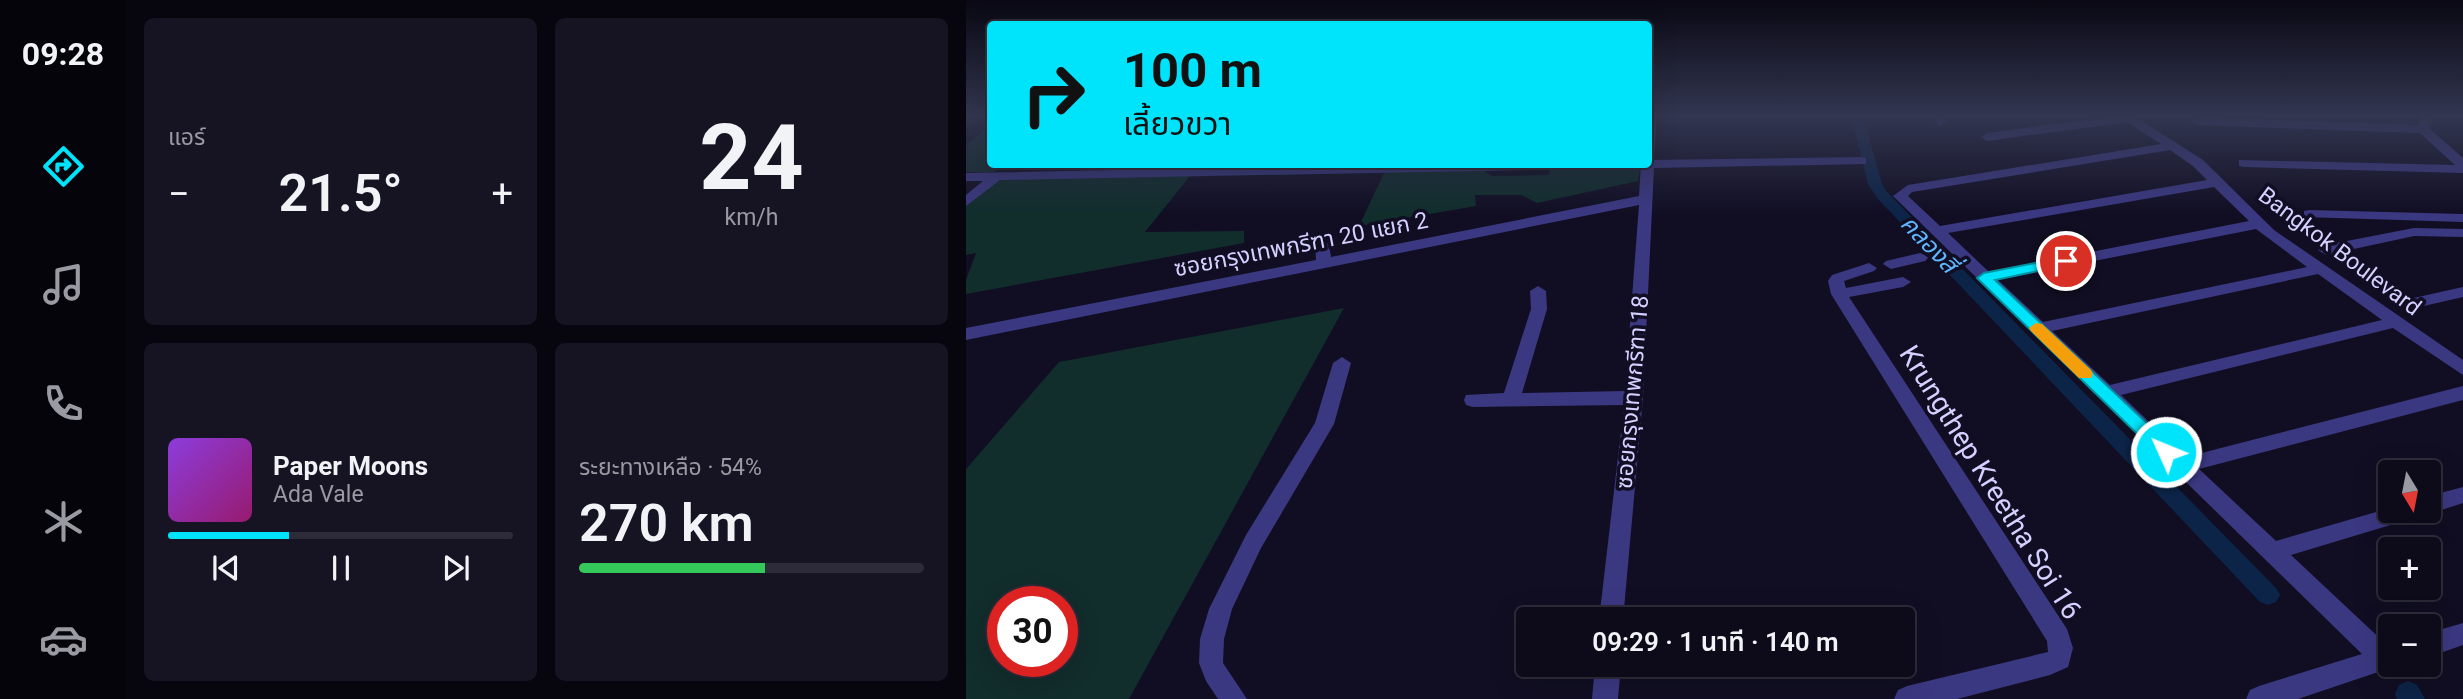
<!DOCTYPE html>
<html lang="th">
<meta charset="utf-8">
<style>
body{margin:0;font-family:Roboto,"Noto Sans Thai",sans-serif;background:#161323;color:#f1f3f6;height:100vh;display:flex;flex-direction:column;font-size:26px;white-space:nowrap}
*{box-sizing:border-box;margin:0}
p{font-size:23px;color:#9a9aa2}
.icon{flex:none;width:38px;height:38px;fill:none;stroke:currentColor;stroke-width:2;stroke-linecap:round;stroke-linejoin:round}
.map{position:relative;flex:1;overflow:hidden}
.side{display:flex;flex-direction:column;gap:18px;padding:18px;background:#07060e;width:840px}
.side>*{flex:none}
.top-card{position:absolute;left:21px;top:21px;width:665px;height:147px;border-radius:7px;box-shadow:0 7px 28px #0002,0 0 0 2px #2d2b39;background:#00e4fb;color:#111;overflow:hidden}
.needle{width:46px;rotate:170deg}
.fabs{position:absolute;left:1412px;top:460px;display:grid;gap:14px}
.fabs a{display:grid;place-items:center;width:63px;height:63px;border-radius:7px;background:#0d0a1a;box-shadow:0 7px 28px #0002,0 0 0 2px #2d2b39;font-size:35px}
.speed{position:absolute;left:21px;top:586px;display:flex;gap:14px;font-size:35px;font-weight:700;text-align:center}
.speed>*{display:grid;place-content:center;width:91px;height:91px;border-radius:50%;background:#0d0a1a;box-shadow:0 7px 28px #0002,0 0 0 2px #2d2b39;line-height:1}
.speed .limit{border:10px solid #d22;background:#fff;color:#111}
.pin{position:absolute;display:grid;place-items:center;width:60px;height:60px;color:#fff;margin:-30px;border:4px solid #fff;border-radius:50%;box-shadow:0 2px 7px #0007}
.me{position:absolute;width:77px;margin:-38px;rotate:314deg;stroke-linejoin:round;filter:drop-shadow(0 0 5px #0008)}
.turn{display:flex;align-items:center;gap:24px;height:147px;padding:0 21px;font-size:32px}
.turn .icon{width:91px;height:91px;stroke-width:2.5}
.turn b{display:block;font-size:49px;line-height:60px}
.big{font-size:52px;font-weight:600;line-height:1.1}
.side .tile{flex:1;display:flex;flex-direction:column;justify-content:center;gap:10px;min-width:0;padding:0 24px;border-radius:10px;background:#161323}
.side .dial{align-items:center;gap:0}
.dial b{font-size:91px;line-height:1}
.song{display:flex;align-items:center;gap:21px}
.cover{width:84px;height:84px;border-radius:10px;background:linear-gradient(135deg,hsl(270 70% 55%),hsl(320 70% 35%))}
.played{height:7px;border-radius:4px;background:linear-gradient(90deg,#00e4fb 35%,#2d2b39 35%)}
.keys{display:flex;justify-content:space-around;direction:ltr}
.heat{display:flex;justify-content:space-between;align-items:center;font-size:38px;direction:ltr}
.charge{height:10px;border-radius:5px;background:linear-gradient(90deg,#34c759 54%,#2d2b39 0)}
.side .tiles{flex:1;display:grid;gap:18px;grid-template-columns:repeat(2,1fr)}
.trip{position:absolute;left:550px;top:607px;width:399px;height:70px;border-radius:7px;background:#0d0a1a;box-shadow:0 7px 28px #0002,0 0 0 2px #2d2b39;font-weight:600;line-height:70px;text-align:center}
main{display:flex;flex:1;min-height:0}
.tab-bar{display:flex;flex-direction:column;width:126px;justify-content:space-around;align-items:center;background:#05040a;color:#9a9aa2}
.tab-bar .icon{width:49px;height:49px}
.tab-bar .active{color:#00e4fb}
.tab-bar b{font-size:32px;color:#f1f3f6}
.map>svg:first-child{display:block}
.green{fill:#112d2c;fill-rule:evenodd}
.lines{fill:none;stroke-linecap:round;stroke-linejoin:round}
.canal{fill:#0c2448;fill-rule:evenodd}
.minor{fill:#3b3882;fill-rule:evenodd}
.route{fill:#00e4fb;stroke:#0094a3;stroke-width:2}
.slow{fill:#f59e0b}
.labels{text-anchor:middle;stroke-width:7;stroke-linejoin:round;paint-order:stroke}
.street-label{font-size:23px;fill:#d5d0ff;stroke:#110e23}
.water-label{font-size:24px;font-style:italic;fill:#5eb6ff;stroke:#110e23}
.near-street-label{font-size:28px;fill:#d5d0ff;stroke:#110e23}
</style>
<main>
<nav class="tab-bar">
<b>09:28</b>
<svg class="icon active" aria-label="directions" viewBox="0 0 24 24"><path d="M12 3l9 9-9 9-9-9zM9 14v-3h6M13 9l2 2-2 2"/></svg>
<svg class="icon" aria-label="music" viewBox="0 0 24 24"><path d="M9 18V5l10-2v13"/><circle cx="6" cy="18" r="3"/><circle cx="16" cy="16" r="3"/></svg>
<svg class="icon" aria-label="phone" viewBox="0 0 24 24"><path d="M5 4h4l2 5-3 2q2 4 5 5l2-3 5 2v4C11 20 4 13 5 4z"/></svg>
<svg class="icon" aria-label="climate" viewBox="0 0 24 24"><path d="M12 3v18M4 7l16 10M4 17L20 7"/></svg>
<svg class="icon" aria-label="car" viewBox="0 0 24 24"><path d="M5 17H2v-5l4-1 3-4h7l3 4 3 1v5h-3M9 17h6M6 11h13"/><circle cx="7" cy="17" r="2"/><circle cx="17" cy="17" r="2"/></svg>
</nav>
<section class="side">
<div class="tiles">
<div class="tile"><p>แอร์</p>
<div class="heat"><a>−</a><b class="big">21.5°</b><a>+</a></div>
</div>
<div class="tile dial"><b>24</b><p>km/h</p></div>
<div class="tile">
<div class="song"><i class="cover"></i><div><b>Paper Moons</b><p>Ada Vale</p></div></div>
<div class="played"></div>
<div class="keys"><svg class="icon" aria-label="previous" viewBox="0 0 24 24"><path d="M18 5L8 12l10 7zM5 5v14"/></svg><svg class="icon" aria-label="pause" viewBox="0 0 24 24"><path d="M8 5v14M16 5v14"/></svg><svg class="icon" aria-label="next" viewBox="0 0 24 24"><path d="M6 5l10 7-10 7zM19 5v14"/></svg></div>
</div>
<div class="tile"><p>ระยะทางเหลือ · 54%</p><b class="big">270 km</b><div class="charge"></div></div>
</div>
</section>
<div class="map">
<svg width="1497" height="699" viewBox="0 0 1497 699">
<rect width="100%" height="100%" fill="#110e23"/>
<g class="green">
<path d="M24 126V164L36 165 28 172H0V145Z"/>
<path d="M174 164 483 165 168 171Z"/>
<path d="M674 167 672 181 571 203 555 195H509L510 206 393 226 419 171 517 170 526 176 583 175 584 168Z"/>
<path d="M224 176 179 232 278 231V243L0 294V280L10 253 0 255V206L25 185 38 179Z"/>
<path d="M378 308 163 699H0V469L93 362ZM96 602V662H37V602Z"/>
</g>
<g class="lines">
<g class="canal">
<path d="M885 116H897L916 184 921 192 1310 588 1314 595 1310 602 1302 605 1294 602 911 198 902 184Z"/>
<path d="M1442 681 1451 685 1459 699H1431L1429 694 1433 685Z"/>
</g>
<g class="minor">
<path d="M682 116H691L688 156 682 160Z"/>
<path d="M967 116H979L982 123 972 126Z"/>
<path d="M1151 116H1168L1237 160 1308 230 1497 360V375L1427 328 1155 395 1220 457 1497 386V400L1233 469 1310 541 1424 508V511H1454L1451 517 1325 555 1422 646 1424 645V665H1433L1332 699H1280L1284 690 1293 686 1396 654 927 196 942 185 1195 144 1161 122 1021 141 1015 137 1021 133ZM1204 150 1227 166 1241 180 974 226 942 196 946 192ZM1248 187 1283 221 1023 272 982 233ZM1290 229 1341 267 1077 322 1032 280ZM1352 274 1416 320 1144 385 1086 331Z"/>
<path d="M1455 116H1467L1463 128 1497 158V173L1278 167 1273 166V160L1489 165 1454 133 1231 125 1225 121 1231 117 1452 125Z"/>
<path d="M895 157 900 158V164L688 168 677 398 657 620H633L658 405 507 407 500 405 498 400 500 395 538 393 565 309 564 291 572 286 580 291 581 309 556 393 659 391 673 205 0 340V328L350 260 349 244 356 240 363 244 365 257 673 196 675 164H682V160Z"/>
<path d="M439 164H674L668 168 34 180 0 206V195L17 181H0V173Z"/>
<path d="M1343 210 1497 214V222L1338 217V211Z"/>
<path d="M1448 228 1497 229V237L1448 236 1360 255 1352 250 1360 245Z"/>
<path d="M954 253 959 255 962 258 959 261 925 269 917 264 920 261Z"/>
<path d="M903 263 911 268 908 271 878 281 880 288 937 277 945 282 937 287 883 297 1101 629 1107 648 1102 667 1084 675 991 699H928L932 690 941 686 1082 652 1081 641 865 294 862 281 866 275Z"/>
<path d="M1497 287V297L1440 310 1432 305 1434 301Z"/>
<path d="M376 357 385 363 368 424 295 548 266 609 258 639 257 663 281 699H252L240 681 233 663 234 639 243 609 280 535 349 423 367 363Z"/>
<path d="M1497 487V503L1463 514 1455 511H1463V496Z"/>
<path d="M1497 623V645L1463 657V633Z"/>
<path d="M629 665H655L652 699H626Z"/>
</g>
</g>
<linearGradient id="sky" x2="0" y2="1"><stop stop-color="#090813"/><stop offset="0.54" stop-color="#323650"/><stop offset="1" stop-color="#323650" stop-opacity="0"/></linearGradient>
<rect width="1497" height="214" fill="url(#sky)"/>
<path class="route" d="M1100 257 1107 261 1105 264 1029 280 1206 447 1209 452 1206 456H1194L1011 278 1018 273Z"/>
<path class="slow" d="M1070 323 1076 324 1125 370 1127 374 1125 378H1113L1065 331 1063 328Z"/>
<g class="labels">
<g class="street-label">
<text transform="translate(335 244) rotate(-11)" y="8">ซอยกรุงเทพกรีฑา 20 แยก 2</text>
<text transform="translate(1374 251) rotate(37)" y="8">Bangkok Boulevard</text>
<text transform="translate(666 392) rotate(-85)" y="8">ซอยกรุงเทพกรีฑา 18</text>
</g>
<g class="water-label">
<text transform="translate(963 244) rotate(46)" y="8">คลองสี่</text>
</g>
<g class="near-street-label">
<text transform="translate(1025 482) rotate(58)" y="10">Krungthep Kreetha Soi 16</text>
</g>
</g>
</svg>
<div class="fabs">
<a><svg class="needle" viewBox="-14 -14 28 28"><path d="M0-13l5 13h-10z" fill="#e53935"/><path d="M0 13l5-13h-10z" fill="#9a9aa2"/></svg></a>
<a>+</a>
<a>−</a>
</div>
<div class="speed"><div class="limit">30</div></div>
<div class="pin" style="left:1100px;top:261px;background:#d93025"><svg class="icon" aria-label="arrive" viewBox="0 0 24 24"><path d="M6 21V4h12l-3 4 3 4H6"/></svg></div>
<svg class="me" style="left:1200px;top:452px" viewBox="-20 -20 40 40"><circle r="17" fill="#00e4fb" stroke="#fff" stroke-width="3"/><path d="M0-11L8 9 0 5-8 9z" fill="#fff"/></svg>
<div class="trip">09:29 · 1 นาที · 140 m</div>
<div class="top-card">
<div class="turn"><svg class="icon" aria-label="right" viewBox="0 0 24 24"><path d="M7 20v-9h11M14 6l5 5-5 5"/></svg><div><b>100 m</b>เลี้ยวขวา</div></div>
</div>
</div>
</main>
